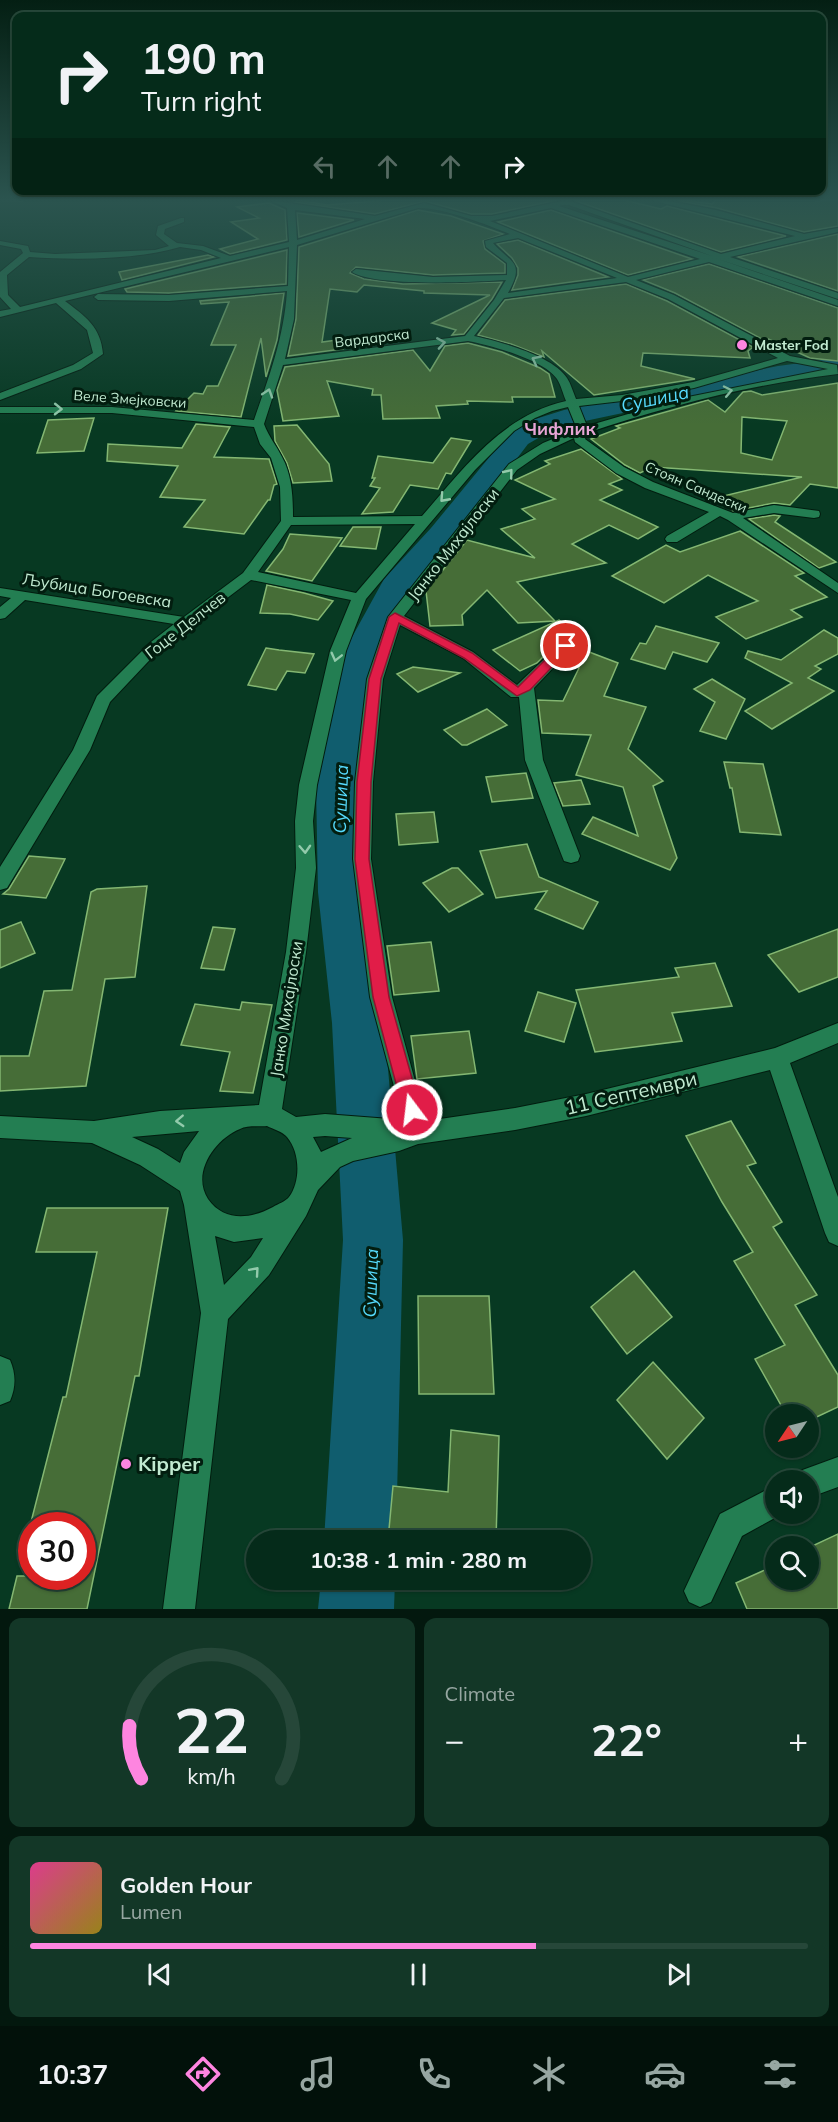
<!DOCTYPE html>
<meta charset="utf-8">
<style>
body{margin:0;font-family:Mulish,sans-serif;background:#133727;color:#f1f3f6;height:100vh;display:flex;flex-direction:column;font-size:22px;white-space:nowrap}
*{box-sizing:border-box;margin:0}
p{font-size:20px;color:#97a7a2}
.icon{flex:none;width:33px;height:33px;fill:none;stroke:currentColor;stroke-width:2;stroke-linecap:round;stroke-linejoin:round}
.map{position:relative;height:1609px;overflow:hidden}
.panel{display:flex;flex-direction:column;gap:9px;padding:9px;background:#03180e;flex:1}
.panel>*{flex:none}
.hud{position:absolute;left:12px;top:12px;width:814px;height:183px;border-radius:12px;box-shadow:0 2px 4px #0004,0 0 0 2px #264739;background:#052b1a;color:#f1f3f6;overflow:hidden}
.needle{width:39px;rotate:235deg}
.controls{position:absolute;left:765px;top:1404px;display:grid;gap:12px}
.controls a{display:grid;place-items:center;width:54px;height:54px;border-radius:50%;background:#052b1a;box-shadow:0 2px 4px #0004,0 0 0 2px #264739;font-size:30px}
.speed{position:absolute;left:18px;top:1512px;display:flex;gap:12px;font-size:30px;font-weight:700;text-align:center}
.speed>*{display:grid;place-content:center;width:78px;height:78px;border-radius:50%;background:#052b1a;box-shadow:0 2px 4px #0004,0 0 0 2px #264739;line-height:1}
.speed .limit{border:9px solid #d22;background:#fff;color:#111}
.pin{position:absolute;display:grid;place-items:center;width:51px;height:51px;color:#fff;margin:-26px;border:3px solid #fff;border-radius:50%;box-shadow:0 2px 6px #0007}
.me{position:absolute;width:66px;margin:-33px;rotate:345deg;stroke-linejoin:round;filter:drop-shadow(0 0 4px #0008)}
.turn{display:flex;align-items:center;gap:21px;height:126px;padding:0 30px;font-size:27px}
.turn .icon{width:78px;height:78px;stroke-width:2.5}
.turn b{display:block;font-size:42px;line-height:51px}
.lanes{display:flex;align-items:center;height:57px;padding:0 30px;background:#0003;justify-content:center;gap:30px;direction:ltr}
.lanes .off{opacity:.35}
.big{font-size:45px;font-weight:700;line-height:1.1}
.panel .tile{flex:1;display:flex;flex-direction:column;justify-content:center;gap:9px;min-width:0;padding:0 21px;border-radius:12px;background:#133727}
.panel .dial{align-items:center;gap:0}
.dial svg{height:156px;overflow:visible;fill:none;stroke:#264739;stroke-width:7;stroke-linecap:round;text-anchor:middle}
.dial text{fill:#f1f3f6;stroke:none}
.song{display:flex;align-items:center;gap:18px}
.cover{width:72px;height:72px;border-radius:9px;background:linear-gradient(135deg,hsl(330 70% 55%),hsl(50 70% 35%))}
.played{height:6px;border-radius:3px;background:linear-gradient(90deg,#fe85e0 65%,#264739 65%)}
.keys{display:flex;justify-content:space-around;direction:ltr}
.heat{display:flex;justify-content:space-between;align-items:center;font-size:33px;direction:ltr}
.panel .tiles{flex:1;display:grid;gap:9px;grid-template-columns:1fr 1fr}
.tile:last-child{grid-column:span 2}
.trip{position:absolute;left:246px;top:1530px;width:345px;height:60px;border-radius:30px;background:#052b1a;box-shadow:0 2px 4px #0004,0 0 0 2px #264739;font-weight:700;line-height:60px;text-align:center}
.tab-bar{display:flex;height:96px;justify-content:space-around;align-items:center;background:#02110a;color:#97a7a2}
.tab-bar .icon{width:42px;height:42px}
.tab-bar .selected{color:#fe85e0}
.tab-bar b{font-size:27px;color:#f1f3f6}
.map>svg:first-child{display:block}
.lines{fill:none;stroke-linecap:round;stroke-linejoin:round}
.river{fill:#105d6e;fill-rule:evenodd}
.building{fill:#466d37;stroke:#84b772;stroke-width:1.5;fill-rule:evenodd}
.minor-casing{stroke:#021d0f;stroke-width:2}
.minor{fill:#237e52;fill-rule:evenodd}
.oneway{stroke:#92caab}
.route{fill:#e11d48;stroke:#92132f;stroke-width:1.5}
.poi-dot{fill:#fe85e0;stroke:#021d0f;stroke-width:2}
.labels{text-anchor:middle;stroke-width:6;stroke-linejoin:round;paint-order:stroke}
.far-street-label{font-size:14px;fill:#c1ead1;stroke:#021d0f}
.far-poi-label{font-size:14px;font-weight:bold;fill:#c1ead1;stroke:#021d0f;text-anchor:start}
.street-label{font-size:16px;fill:#c1ead1;stroke:#021d0f}
.water-label{font-size:18px;font-style:italic;fill:#56dafc;stroke:#021d0f}
.far-district-label{font-size:18px;font-weight:bold;fill:#e8a5d5;stroke:#021d0f}
.near-street-label{font-size:20px;fill:#c1ead1;stroke:#021d0f}
.near-poi-label{font-size:20px;font-weight:bold;fill:#c1ead1;stroke:#021d0f;text-anchor:start}
</style>
<div class="map">
<svg width="838" height="1609" viewBox="0 0 838 1609">
<rect width="100%" height="100%" fill="#073922"/>
<g class="lines">
<g class="river">
<path d="M838 358V372L778 380 571 424 547 433 528 444 453 542 411 589 382 648 371 689 358 786 364 892 384 1023 403 1240 396 1540H324L343 1240 332 1023 318 892 316 786 333 689 346 648 384 579 431 528 510 432 529 421 564 410 778 366Z"/>
<path d="M321 1580H395L394 1609H318Z"/>
</g>
</g>
<g class="building">
<path d="M297 200 327 205 390 200H557L492 214H471L425 201 375 214 295 202Z"/>
<path d="M581 200H624L661 209 667 206 786 236 721 252 576 201Z"/>
<path d="M683 200 712 204 716 200H838V226L804 232 717 208 680 201Z"/>
<path d="M269 203 285 210 287 240 230 254 220 249 258 239 231 222 259 218 237 207Z"/>
<path d="M418 210 451 216 503 234 483 241 485 249 505 264V273L433 275 356 267 350 273 364 279 403 284 502 282 492 299 464 334 452 335 456 330 432 323 490 295 424 293V291L364 285 357 292 330 289 322 342 337 340 343 349 288 356 296 319 299 247Z"/>
<path d="M551 210 692 259 628 275 498 222Z"/>
<path d="M297 213 354 220 299 237Z"/>
<path d="M838 234V291L738 257Z"/>
<path d="M518 240 608 277 512 290 518 275V268L512 258 497 244Z"/>
<path d="M287 250 286 284 169 293 127 292 125 289Z"/>
<path d="M208 255 214 257 122 280 119 272Z"/>
<path d="M709 264 838 308V361L810 358 766 338 764 340 675 293 643 280Z"/>
<path d="M626 284 667 301 753 347 748 351 750 358 643 353 641 366 695 379 594 395 542 351 544 357 511 344 478 335 505 300Z"/>
<path d="M284 293 277 340 266 377 261 338 241 417 176 411 194 393 203 394 207 386H218L236 345H211L229 302 201 304 200 301Z"/>
<path d="M468 343 502 352 540 368 549 374 555 397H512L513 402 467 401 468 404 436 406 440 418 383 419 381 395H372L373 389 327 381 339 416 283 421 277 390 285 367 413 350 430 371 445 346Z"/>
<path d="M838 383V488L810 484 790 505 774 503 733 511 715 498 802 477 653 467 640 473 625 465 591 439 620 428 616 426 708 400 725 412 743 392 751 391 762 395ZM742 417 787 421 772 460 741 453Z"/>
<path d="M94 418 84 451 37 453 48 420Z"/>
<path d="M196 424 230 427 214 457 269 459 277 484 274 485 270 500H268L244 534 184 527 205 500 160 497 178 466 107 461 108 444 182 448Z"/>
<path d="M297 425 329 464 332 481 293 483 287 463 275 441 274 426Z"/>
<path d="M451 438 471 441 451 474 446 473 438 489 410 485 393 512 362 514 380 488 370 486 375 478H372L378 456 433 463Z"/>
<path d="M581 449 622 479 609 484 622 490 600 500 658 527 638 539 609 525 572 544 606 563 517 582 555 621 518 623 487 590 462 615 463 625 430 626 426 591 467 540 535 558 501 529 535 519 522 509 555 499 515 480 550 464 545 461Z"/>
<path d="M774 515 780 516 775 522 836 562 819 568 749 519Z"/>
<path d="M353 527H381L376 549 340 546Z"/>
<path d="M740 531 804 573 795 576 827 597 791 610 802 617 746 639 716 617 758 601 708 575 664 603 612 576 666 545 680 552Z"/>
<path d="M290 534 342 538 312 581 266 571 283 549Z"/>
<path d="M267 585 304 593 333 601 318 620 290 614 260 613Z"/>
<path d="M559 620 578 635 559 641 537 663 520 671 493 650Z"/>
<path d="M656 626 719 643 707 662 673 652 665 669 631 659 640 643 646 644Z"/>
<path d="M824 630 838 638V654L815 666 821 669 808 678 834 691 772 729 745 711 792 683 745 658 748 651 781 660Z"/>
<path d="M576 647 618 663 604 696 646 707 628 749 663 781 653 786 677 858 670 870 582 834 593 817 638 836 623 787 576 775 591 735 542 733 538 700 563 701 579 668 562 662Z"/>
<path d="M266 648 279 650 314 654 305 673 287 671 276 690 248 685Z"/>
<path d="M413 667 460 673 418 692 397 674Z"/>
<path d="M712 679 745 699 726 739 700 731 715 702 694 689Z"/>
<path d="M487 709 507 725 467 745H462L444 730Z"/>
<path d="M724 762 763 764 781 835 740 832 732 788H730Z"/>
<path d="M526 773 533 798 492 802 486 777Z"/>
<path d="M581 780 590 804 563 806 554 783Z"/>
<path d="M434 812 438 842 399 845 396 814Z"/>
<path d="M527 844 539 877 598 902 583 929 535 909 547 891 496 898 480 851Z"/>
<path d="M29 856 65 859 46 898 3 894 9 889Z"/>
<path d="M452 868H458L483 894 449 912 423 883Z"/>
<path d="M147 886 135 977 105 979 86 1086 0 1091V1056H29L44 991 72 990 91 892 97 889Z"/>
<path d="M21 922 35 953 0 968V930Z"/>
<path d="M213 927 235 929 224 970 201 968Z"/>
<path d="M838 929V977L799 992 768 955Z"/>
<path d="M431 942 439 991 394 995 387 946Z"/>
<path d="M715 963 732 1006 672 1013 682 1041 595 1052 576 990 679 977 675 968Z"/>
<path d="M538 992 576 1003 564 1042 525 1031Z"/>
<path d="M242 1002 272 1005 253 1093 220 1091 230 1052 181 1045 195 1004 240 1010Z"/>
<path d="M469 1031 476 1073 417 1079 411 1036Z"/>
<path d="M731 1121 756 1163 747 1166 782 1222 773 1227 817 1295 795 1305 838 1375V1407L808 1421V1414H786L755 1359 785 1345 734 1261 753 1252 722 1202 686 1136Z"/>
<path d="M47 1208H168L139 1376H135L87 1609H9L17 1576H82V1526H30L63 1397H66L97 1252H36Z"/>
<path d="M634 1271 672 1317 627 1354 591 1307Z"/>
<path d="M418 1296H489L494 1394H419Z"/>
<path d="M653 1362 704 1418 667 1459 617 1400Z"/>
<path d="M451 1430 499 1436 496 1540H388L393 1486 448 1492Z"/>
<path d="M838 1534V1609H747L736 1583 776 1565V1580H808V1548Z"/>
</g>
<g class="lines">
<defs>
<g id="minor">
<path d="M269 200 375 216 424 203 471 216H492L567 200 721 254 795 236 651 200H663L716 210 804 234 838 228V232L730 257 838 293V299L718 259 838 300V306L709 262 636 280 674 295 790 356 837 365 838 374C753 384 668 406 587 433L585 439 624 467 653 482 733 513 774 505 819 511 820 514 819 517 814 518 774 513 743 518 838 583V593L728 520 720 516 677 542H667L665 539 667 536 709 512 645 488 616 473 575 442 574 438 540 454 517 470 404 616 473 652 517 685 561 643H571L574 646 571 649 534 688 543 760 580 856 578 861 571 863 564 861 562 856 525 760 519 697H511L463 658 400 625 383 679 373 782 371 859 392 997 426 1121 515 1108 586 1094 775 1048 838 1023V1043L790 1063 838 1197V1246L829 1242 825 1233 770 1070 586 1116 515 1130 418 1144 399 1151 353 1161 340 1167 318 1190 306 1216 269 1275 228 1319 195 1609H163L201 1313 184 1205 180 1191 140 1165 92 1143 0 1138V1116L94 1121 160 1111 259 1105 286 952 296 868 295 821 299 785 330 651 351 600 251 580 161 648 110 702 90 750 7 888 0 890V867L73 750 97 696 151 642 174 624 25 600 5 618 0 619V607L11 598 0 596V588L184 617 243 573 281 521 280 487 271 458 260 444 254 427 112 413H0V407H112L254 420C269 377 284 337 287 291L169 301 98 300 94 297 98 294 169 295 288 286 289 247 65 301C85 316 101 327 103 354L81 369 0 400V393L73 365 93 353 87 330 56 303 0 317V311L11 309 0 297V272L23 253 21 249 0 245V241L28 246 30 252 55 254 155 250 169 246 156 235 158 226 181 218H184V222L165 229 164 234 177 243 203 246 230 256 289 242 287 208ZM563 205H569L712 256 559 206ZM418 208C441 207 488 225 510 234L485 241 486 247 507 263V275L433 277 356 269 352 272C375 287 475 282 506 280L494 300 465 336 285 359 294 319 297 245ZM551 208 700 259 628 277 490 221ZM295 210 365 219 297 240ZM518 238 617 278 508 293C526 261 510 263 493 243ZM180 247 201 250 221 258 20 307 8 295 7 275 29 257C76 260 135 260 180 247ZM626 282 668 299 778 358 693 382 622 395 576 399C573 392 571 384 567 378 554 356 498 341 474 336L504 298ZM468 341C490 345 544 360 557 379 561 385 563 394 566 401 502 415 463 469 422 516L293 517C293 497 292 475 282 457 276 445 269 437 264 424L283 365ZM787 361 828 369 683 398 587 426 579 406 622 401 694 388ZM568 407 577 429 543 443 509 464 388 617 367 679 355 782 353 859 370 997 403 1120 325 1114 296 1117 282 1109 306 952 316 868 313 821 317 785 346 651 366 599 475 470 514 431 535 418 552 411ZM415 524 356 593 258 572 291 525ZM267 1126C273 1129 283 1132 287 1137 300 1152 301 1181 289 1197 286 1201 278 1204 273 1207 251 1219 224 1222 208 1199 191 1173 215 1139 240 1129 247 1125 259 1127 267 1126ZM199 1131 184 1152 180 1163 158 1149 132 1137ZM325 1136 352 1138 321 1152 313 1137ZM215 1236 234 1242 263 1238 251 1257 224 1285Z"/>
<path d="M0 1356 10 1360C16 1374 16 1387 10 1401L0 1405Z"/>
<path d="M838 1457V1487L808 1498V1480H794L797 1472Z"/>
<path d="M776 1485V1514H782L742 1536 711 1602 700 1607 689 1602 684 1591 720 1514Z"/>
</g>
</defs>
<use href="#minor" class="minor-casing"/>
<use href="#minor" class="minor"/>
</g>
<defs><path id="oneway-chevron" d="M-2-3.5L2.5 0L-2 3.5" fill="none" stroke-width="1.6" stroke-linecap="round" stroke-linejoin="round" transform="scale(1.5)"/></defs>
<g class="oneway">
<use href="#oneway-chevron" transform="translate(441 343) rotate(-9)"/>
<use href="#oneway-chevron" transform="translate(536 360) rotate(-153)"/>
<use href="#oneway-chevron" transform="translate(728 391) rotate(-12)"/>
<use href="#oneway-chevron" transform="translate(268 393) rotate(-72)"/>
<use href="#oneway-chevron" transform="translate(58 409) rotate(1)"/>
<use href="#oneway-chevron" transform="translate(509 473) rotate(-51)"/>
<use href="#oneway-chevron" transform="translate(444 498) rotate(132)"/>
<use href="#oneway-chevron" transform="translate(336 657) rotate(104)"/>
<use href="#oneway-chevron" transform="translate(305 849) rotate(87)"/>
<use href="#oneway-chevron" transform="translate(180 1121) rotate(177)"/>
<use href="#oneway-chevron" transform="translate(255 1271) rotate(-49)"/>
</g>
<linearGradient id="sky" x2="0" y2="1"><stop stop-color="#041f13"/><stop offset="0.47" stop-color="#2b544f"/><stop offset="1" stop-color="#2b544f" stop-opacity="0"/></linearGradient>
<rect width="838" height="425" fill="url(#sky)"/>
<path class="route" d="M395 613 472 653 518 687 562 643 566 642 572 646 530 690 517 696 464 658 399 623 381 679 371 782 369 859 389 997 421 1110 418 1116 412 1119 406 1116 403 1110 373 997 355 859 357 782 369 679 389 617Z"/>
<g class="poi-dot">
<circle cx="742" cy="345" r="6"/>
<circle cx="126" cy="1464" r="6"/>
</g>
<g class="labels">
<g class="far-street-label">
<text transform="translate(372 338) rotate(-7)" y="5">Вардарска</text>
<text transform="translate(130 399) rotate(4)" y="5">Веле Змејковски</text>
<text transform="translate(696 487) rotate(23)" y="5">Стоян Сандески</text>
</g>
<g class="far-poi-label">
<text x="754" y="350">Master Fod</text>
</g>
<g class="street-label">
<text transform="translate(453 544) rotate(-52)" y="6">Јанко Михајлоски</text>
<text transform="translate(97 590) rotate(9)" y="6">Љубица Богоевска</text>
<text transform="translate(185 625) rotate(-38)" y="6">Гоце Делчев</text>
<text transform="translate(286 1009) rotate(-81)" y="6">Јанко Михајлоски</text>
</g>
<g class="water-label">
<text transform="translate(655 399) rotate(-12)" y="6">Сушица</text>
<text transform="translate(341 799) rotate(-88)" y="6">Сушица</text>
<text transform="translate(371 1283) rotate(-88)" y="6">Сушица</text>
</g>
<g class="far-district-label">
<text x="560" y="435">Чифлик</text>
</g>
<g class="near-street-label">
<text transform="translate(631 1093) rotate(-13)" y="7">11 Септември</text>
</g>
<g class="near-poi-label">
<text x="138" y="1471">Kipper</text>
</g>
</g>
</svg>
<div class="controls">
<a><svg class="needle" viewBox="-14 -14 28 28"><path d="M0-13l5 13h-10z" fill="#e53935"/><path d="M0 13l5-13h-10z" fill="#97a7a2"/></svg></a>
<a><svg class="icon" aria-label="sound" viewBox="0 0 24 24"><path d="M4 9h4l5-4v14l-5-4H4zM17 9q2 3 0 6"/></svg></a>
<a><svg class="icon" aria-label="search" viewBox="0 0 24 24"><circle cx="10" cy="10" r="6"/><path d="M15 15l6 6"/></svg></a>
</div>
<div class="speed"><div class="limit">30</div></div>
<div class="pin" style="left:566px;top:646px;background:#d93025"><svg class="icon" aria-label="arrive" viewBox="0 0 24 24"><path d="M6 21V4h12l-3 4 3 4H6"/></svg></div>
<svg class="me" style="left:412px;top:1110px" viewBox="-20 -20 40 40"><circle r="17" fill="#e11d48" stroke="#fff" stroke-width="3"/><path d="M0-11L8 9 0 5-8 9z" fill="#fff"/></svg>
<div class="trip">10:38 · 1 min · 280 m</div>
<div class="hud">
<div class="turn"><svg class="icon" aria-label="right" viewBox="0 0 24 24"><path d="M7 20v-9h11M14 6l5 5-5 5"/></svg><div><b>190 m</b>Turn right</div></div>
<div class="lanes"><svg class="icon off" aria-label="left" viewBox="0 0 24 24"><path d="M17 20v-9H6M10 6l-5 5 5 5"/></svg><svg class="icon off" aria-label="ahead" viewBox="0 0 24 24"><path d="M12 20V5M6 11l6-6 6 6"/></svg><svg class="icon off" aria-label="ahead" viewBox="0 0 24 24"><path d="M12 20V5M6 11l6-6 6 6"/></svg><svg class="icon" aria-label="right" viewBox="0 0 24 24"><path d="M7 20v-9h11M14 6l5 5-5 5"/></svg></div>
</div>
</div>
<section class="panel">
<div class="tiles">
<div class="tile dial"><svg viewBox="0 0 100 80">
<path d="M14 69A42 42 0 1 1 86 69"/>
<path d="M14 69A42 42 0 0 1 8 42" stroke="#fe85e0"/>
<text x="50" y="56" font-size="32" font-weight="700">22</text>
<text x="50" y="72" font-size="11">km/h</text>
</svg></div>
<div class="tile"><p>Climate</p>
<div class="heat"><a>−</a><b class="big">22°</b><a>+</a></div>
</div>
<div class="tile">
<div class="song"><i class="cover"></i><div><b>Golden Hour</b><p>Lumen</p></div></div>
<div class="played"></div>
<div class="keys"><svg class="icon" aria-label="previous" viewBox="0 0 24 24"><path d="M18 5L8 12l10 7zM5 5v14"/></svg><svg class="icon" aria-label="pause" viewBox="0 0 24 24"><path d="M8 5v14M16 5v14"/></svg><svg class="icon" aria-label="next" viewBox="0 0 24 24"><path d="M6 5l10 7-10 7zM19 5v14"/></svg></div>
</div>
</div>
</section>
<nav class="tab-bar">
<b>10:37</b>
<svg class="icon selected" aria-label="directions" viewBox="0 0 24 24"><path d="M12 3l9 9-9 9-9-9zM9 14v-3h6M13 9l2 2-2 2"/></svg>
<svg class="icon" aria-label="music" viewBox="0 0 24 24"><path d="M9 18V5l10-2v13"/><circle cx="6" cy="18" r="3"/><circle cx="16" cy="16" r="3"/></svg>
<svg class="icon" aria-label="phone" viewBox="0 0 24 24"><path d="M5 4h4l2 5-3 2q2 4 5 5l2-3 5 2v4C11 20 4 13 5 4z"/></svg>
<svg class="icon" aria-label="climate" viewBox="0 0 24 24"><path d="M12 3v18M4 7l16 10M4 17L20 7"/></svg>
<svg class="icon" aria-label="car" viewBox="0 0 24 24"><path d="M5 17H2v-5l4-1 3-4h7l3 4 3 1v5h-3M9 17h6M6 11h13"/><circle cx="7" cy="17" r="2"/><circle cx="17" cy="17" r="2"/></svg>
<svg class="icon" aria-label="filters" viewBox="0 0 24 24"><path d="M4 7h16M4 17h16"/><circle cx="9" cy="7" r="2"/><circle cx="15" cy="17" r="2"/></svg>
</nav>
